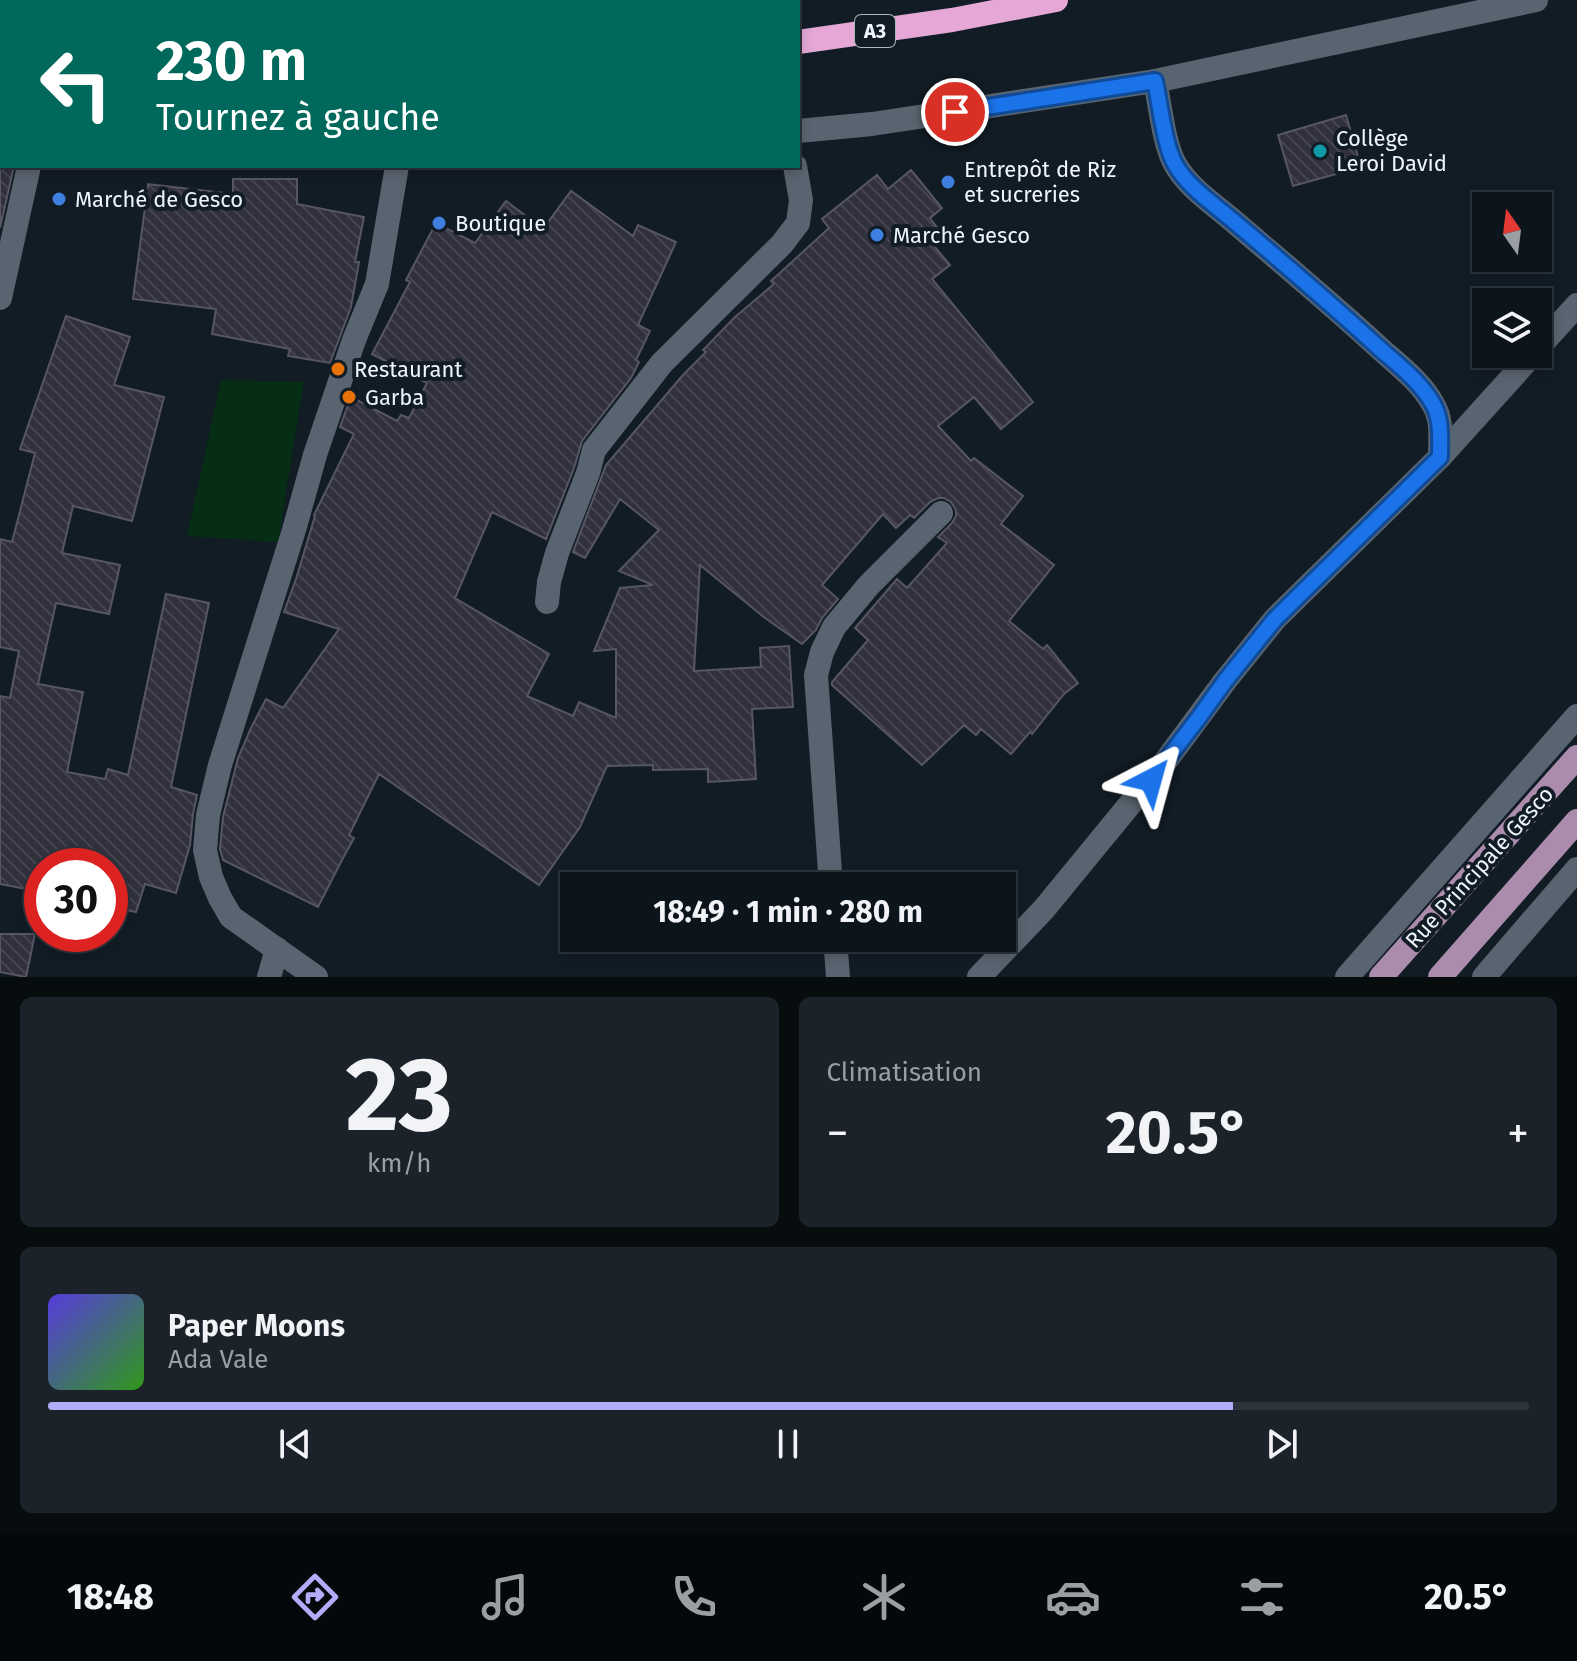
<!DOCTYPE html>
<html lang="fr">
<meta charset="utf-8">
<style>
body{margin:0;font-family:"Fira Sans",sans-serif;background:#1b2229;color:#f1f3f6;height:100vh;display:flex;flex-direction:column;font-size:30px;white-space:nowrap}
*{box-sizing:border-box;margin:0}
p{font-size:26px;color:#9a9fa3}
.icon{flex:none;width:44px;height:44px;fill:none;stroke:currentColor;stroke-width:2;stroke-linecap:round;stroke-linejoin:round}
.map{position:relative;height:977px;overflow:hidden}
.panel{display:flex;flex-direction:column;gap:20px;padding:20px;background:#070c0f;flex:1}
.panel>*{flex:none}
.banner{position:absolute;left:0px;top:0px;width:800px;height:168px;box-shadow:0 4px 12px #0003,0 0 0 2px #2d343b;background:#00695c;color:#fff;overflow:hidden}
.needle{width:52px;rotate:346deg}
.fabs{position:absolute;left:1472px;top:192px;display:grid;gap:16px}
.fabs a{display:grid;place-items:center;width:80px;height:80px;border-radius:0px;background:#0d151c;box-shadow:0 4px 12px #0003,0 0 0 2px #2d343b;font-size:40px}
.speed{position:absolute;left:24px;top:848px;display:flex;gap:16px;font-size:40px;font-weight:700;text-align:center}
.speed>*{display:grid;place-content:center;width:104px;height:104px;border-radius:50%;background:#0d151c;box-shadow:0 4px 12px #0003,0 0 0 2px #2d343b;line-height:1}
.speed .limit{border:12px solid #d22;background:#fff;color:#111}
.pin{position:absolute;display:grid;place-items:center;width:68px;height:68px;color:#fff;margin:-34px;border:4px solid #fff;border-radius:50%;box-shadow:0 2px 8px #0007}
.me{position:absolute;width:88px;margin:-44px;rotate:39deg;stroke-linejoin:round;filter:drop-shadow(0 0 6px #0008)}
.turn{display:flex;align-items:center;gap:28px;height:168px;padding:0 24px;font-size:36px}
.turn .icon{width:104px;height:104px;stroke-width:2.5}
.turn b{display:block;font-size:56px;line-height:68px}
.big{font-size:60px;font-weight:700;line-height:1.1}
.panel .card{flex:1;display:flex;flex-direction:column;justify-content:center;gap:12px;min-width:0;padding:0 28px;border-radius:12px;background:#1b2229}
.panel .dial{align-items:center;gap:0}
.dial b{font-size:104px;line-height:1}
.song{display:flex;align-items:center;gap:24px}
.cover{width:96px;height:96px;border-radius:12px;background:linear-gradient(135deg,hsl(250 70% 55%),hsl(110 70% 35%))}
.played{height:8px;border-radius:4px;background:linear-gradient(90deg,#b3adf9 80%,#2d343b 80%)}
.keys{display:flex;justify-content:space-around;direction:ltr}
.heat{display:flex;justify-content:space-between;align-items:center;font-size:44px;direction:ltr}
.panel .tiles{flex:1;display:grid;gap:20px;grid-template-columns:1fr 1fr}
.card:last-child{grid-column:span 2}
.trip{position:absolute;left:560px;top:872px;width:456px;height:80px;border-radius:0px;background:#0d151c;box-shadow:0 4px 12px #0003,0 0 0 2px #2d343b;font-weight:700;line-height:80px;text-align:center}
.tabs{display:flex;height:128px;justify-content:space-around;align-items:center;background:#05080b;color:#9a9fa3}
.tabs .icon{width:56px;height:56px}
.tabs .selected{color:#b3adf9}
.tabs b{font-size:36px;color:#f1f3f6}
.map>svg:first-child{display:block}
.pitch{fill:#052e14}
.building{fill:url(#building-back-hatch);stroke:#585665;stroke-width:2}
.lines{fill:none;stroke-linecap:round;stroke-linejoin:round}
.minor{stroke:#58646f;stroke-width:24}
.major{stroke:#ac8cad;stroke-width:24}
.highway{stroke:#e4a7d6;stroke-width:24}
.route-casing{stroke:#114b97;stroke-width:20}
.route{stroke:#1a73e8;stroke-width:14}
.culture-dot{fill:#0f9aa8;stroke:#111c25;stroke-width:3}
.shop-dot{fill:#3f7fe0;stroke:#111c25;stroke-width:3}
.food-dot{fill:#e8710a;stroke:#111c25;stroke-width:3}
.labels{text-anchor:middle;stroke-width:8;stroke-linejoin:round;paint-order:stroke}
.shield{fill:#111c25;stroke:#acb4bc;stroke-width:2}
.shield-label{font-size:20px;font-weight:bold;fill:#eef5fc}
.poi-label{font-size:22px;fill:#eef5fc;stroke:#111c25;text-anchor:start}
.street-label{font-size:22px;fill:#eef5fc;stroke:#111c25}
</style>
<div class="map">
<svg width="1577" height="977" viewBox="0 0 1577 977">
<defs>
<pattern id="building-back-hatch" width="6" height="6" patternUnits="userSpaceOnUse" patternTransform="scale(2)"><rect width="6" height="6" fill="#31303d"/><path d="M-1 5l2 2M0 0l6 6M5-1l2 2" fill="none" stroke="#454450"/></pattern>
</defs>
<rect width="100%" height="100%" fill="#111c25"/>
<path class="pitch" d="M221 380 304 382 278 542 187 536Z"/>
<g class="building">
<path d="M1346 115 1361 167 1293 186 1278 135Z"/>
<path d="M0 166H14L0 228Z"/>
<path d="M911 170 942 208 930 218 945 238 934 246 950 265 932 279 1033 402 1001 429 974 397 938 426 971 461 974 458 1023 496 1001 524 1054 565 1009 621 1043 649 1047 645 1078 683 1064 694 1032 734 1030 732 1011 754 981 729 976 735 964 725 922 765 832 685V682L868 640 855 628 897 579 907 588 947 543 938 537 952 523 956 516V510L951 502 944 498H938L930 502 914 518 910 515 896 528 883 514 822 585 838 599 822 618 816 630 802 644 765 618 700 565 694 671 761 667 760 648 789 646 793 707 752 709 756 779 708 782V769L653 770V765L607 766 580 827 539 885 379 774 349 835 354 838 343 858 318 907 223 860 220 849 223 817 238 758 251 728 266 699 283 708 339 629 284 612 296 579 315 516 314 515 354 434 340 427 351 397 397 421 401 415 409 418 427 383 372 354 410 282 406 280 436 223 475 243 506 201 543 229 571 191 633 236 638 225 676 242 638 325 650 331 636 360 639 362 631 378 582 441 574 468 546 539 492 512 455 598 549 654 527 696 573 716 579 702 616 718V649L594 651 620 588 653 585 619 571 659 530 620 499 585 558 573 552 606 465 683 375 706 352 703 350 735 317 774 284 771 281 829 228 822 219 877 175 888 189Z"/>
<path d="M233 179H297V204L364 217 355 262H359L351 307 330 363 288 356 290 349 212 334 216 309 133 299 148 184 233 194Z"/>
<path d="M66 316 130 337 114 385 164 397 132 521 73 506 62 553 120 565 109 614 56 603 38 684 83 692 67 772 105 779 108 769 128 775 166 594 209 603 171 787 197 795 193 814 190 845 176 893 145 884 136 912 110 907V866H83L62 860 61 866H42V892L0 884V696L10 698 19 651 0 647V539L12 542 35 453 20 449Z"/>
<path d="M0 934H35L26 977 0 972Z"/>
</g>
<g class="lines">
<g class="minor">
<path d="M1155 81C1160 104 1164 145 1175 164 1187 186 1212 203 1231 219 1279 260 1327 300 1374 343 1394 362 1419 379 1433 404 1443 420 1440 439 1440 457"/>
<path d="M798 131 872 124 1155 81 1536 0"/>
<path d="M0 141H2"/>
<path d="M0 298 29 166"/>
<path d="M1538 348 1577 305"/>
<path d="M547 602 549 582 557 553 588 473 594 450 662 363 782 244 798 223 801 200 795 166"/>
<path d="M831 886 816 675 822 652 834 627 869 585 941 513"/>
<path d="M835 938 838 977"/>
<path d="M269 977 277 949"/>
<path d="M316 977 231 917 220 898 211 877 205 850 208 815 220 765 294 530 315 455 354 340 377 284 397 166"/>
<path d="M979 977 1044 909 1168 758 1225 681 1275 619 1440 457 1533 354"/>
<path d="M1347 977 1577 716"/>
<path d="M1484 977 1577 869"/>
</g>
<g class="major">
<path d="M1381 977 1577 757"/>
<path d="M1440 977 1577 821"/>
</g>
<g class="highway">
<path d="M91 0 129 2"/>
<path d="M410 2 463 0"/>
<path d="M798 42 952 20 1056 0"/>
<path d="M0 71H2"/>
</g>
</g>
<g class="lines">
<defs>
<path id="route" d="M955 112 1155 81C1160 104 1164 144 1175 164 1187 186 1212 203 1231 219 1281 261 1330 303 1378 347 1397 364 1420 381 1433 404 1442 420 1440 439 1440 457L1275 619 1225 681 1200 716 1151 780"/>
</defs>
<use href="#route" class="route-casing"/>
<use href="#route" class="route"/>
</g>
<circle class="culture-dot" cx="1320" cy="151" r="8"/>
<g class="shop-dot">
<circle cx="948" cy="182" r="8"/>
<circle cx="59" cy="199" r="8"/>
<circle cx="439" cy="223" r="8"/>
<circle cx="877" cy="235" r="8"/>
</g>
<g class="food-dot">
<circle cx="338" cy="369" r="8"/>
<circle cx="349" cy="397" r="8"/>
</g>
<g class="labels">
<rect class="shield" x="855" y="15" width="40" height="32" rx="6"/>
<g class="shield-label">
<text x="875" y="38">A3</text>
</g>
<g class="poi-label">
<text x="1336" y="146">Collège<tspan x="1336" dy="25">Leroi David</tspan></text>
<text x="964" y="177">Entrepôt de Riz<tspan x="964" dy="25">et sucreries</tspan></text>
<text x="75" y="207">Marché de Gesco</text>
<text x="455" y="231">Boutique</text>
<text x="893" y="243">Marché Gesco</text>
<text x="354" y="377">Restaurant</text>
<text x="365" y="405">Garba</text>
</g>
<g class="street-label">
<text transform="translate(1479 867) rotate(-48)" y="8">Rue Principale Gesco</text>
</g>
</g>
</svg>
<div class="fabs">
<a><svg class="needle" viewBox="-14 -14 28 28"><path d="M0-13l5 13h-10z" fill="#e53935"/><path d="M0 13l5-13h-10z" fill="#9a9fa3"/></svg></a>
<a><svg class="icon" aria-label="layers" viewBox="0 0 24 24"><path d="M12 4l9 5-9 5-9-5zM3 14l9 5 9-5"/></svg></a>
</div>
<div class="speed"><div class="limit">30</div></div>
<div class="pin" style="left:955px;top:112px;background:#d93025"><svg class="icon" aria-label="arrive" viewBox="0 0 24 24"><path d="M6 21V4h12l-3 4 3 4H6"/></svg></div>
<svg class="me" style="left:1151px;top:780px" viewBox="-20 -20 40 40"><path d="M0-17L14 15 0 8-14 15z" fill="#1a73e8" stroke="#fff" stroke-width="4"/></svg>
<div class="trip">18:49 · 1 min · 280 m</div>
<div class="banner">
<div class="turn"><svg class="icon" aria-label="left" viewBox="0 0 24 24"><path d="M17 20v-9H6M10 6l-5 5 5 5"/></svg><div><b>230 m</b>Tournez à gauche</div></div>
</div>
</div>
<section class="panel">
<div class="tiles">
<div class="card dial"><b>23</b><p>km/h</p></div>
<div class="card"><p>Climatisation</p>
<div class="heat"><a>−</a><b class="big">20.5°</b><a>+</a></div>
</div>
<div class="card">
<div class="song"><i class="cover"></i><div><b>Paper Moons</b><p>Ada Vale</p></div></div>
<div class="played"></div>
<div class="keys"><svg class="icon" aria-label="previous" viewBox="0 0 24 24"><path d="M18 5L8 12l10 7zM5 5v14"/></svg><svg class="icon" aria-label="pause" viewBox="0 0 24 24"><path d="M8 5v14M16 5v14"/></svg><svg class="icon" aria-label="next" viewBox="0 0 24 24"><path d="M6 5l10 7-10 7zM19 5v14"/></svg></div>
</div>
</div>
</section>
<nav class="tabs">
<b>18:48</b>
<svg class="icon selected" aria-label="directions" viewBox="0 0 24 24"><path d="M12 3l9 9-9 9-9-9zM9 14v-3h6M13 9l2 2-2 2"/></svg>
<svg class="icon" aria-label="music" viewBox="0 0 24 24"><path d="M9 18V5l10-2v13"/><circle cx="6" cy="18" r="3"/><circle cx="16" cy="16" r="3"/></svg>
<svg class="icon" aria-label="phone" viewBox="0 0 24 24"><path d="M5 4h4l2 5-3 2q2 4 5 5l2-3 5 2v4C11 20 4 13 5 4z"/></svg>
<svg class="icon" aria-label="climate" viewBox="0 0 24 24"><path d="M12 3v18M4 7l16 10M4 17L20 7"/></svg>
<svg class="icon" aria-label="car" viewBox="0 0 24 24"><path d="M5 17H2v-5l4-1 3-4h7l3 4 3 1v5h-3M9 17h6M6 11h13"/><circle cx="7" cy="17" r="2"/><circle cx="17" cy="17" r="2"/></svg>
<svg class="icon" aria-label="filters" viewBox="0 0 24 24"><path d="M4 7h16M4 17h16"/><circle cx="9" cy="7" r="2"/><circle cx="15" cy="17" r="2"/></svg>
<b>20.5°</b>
</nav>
